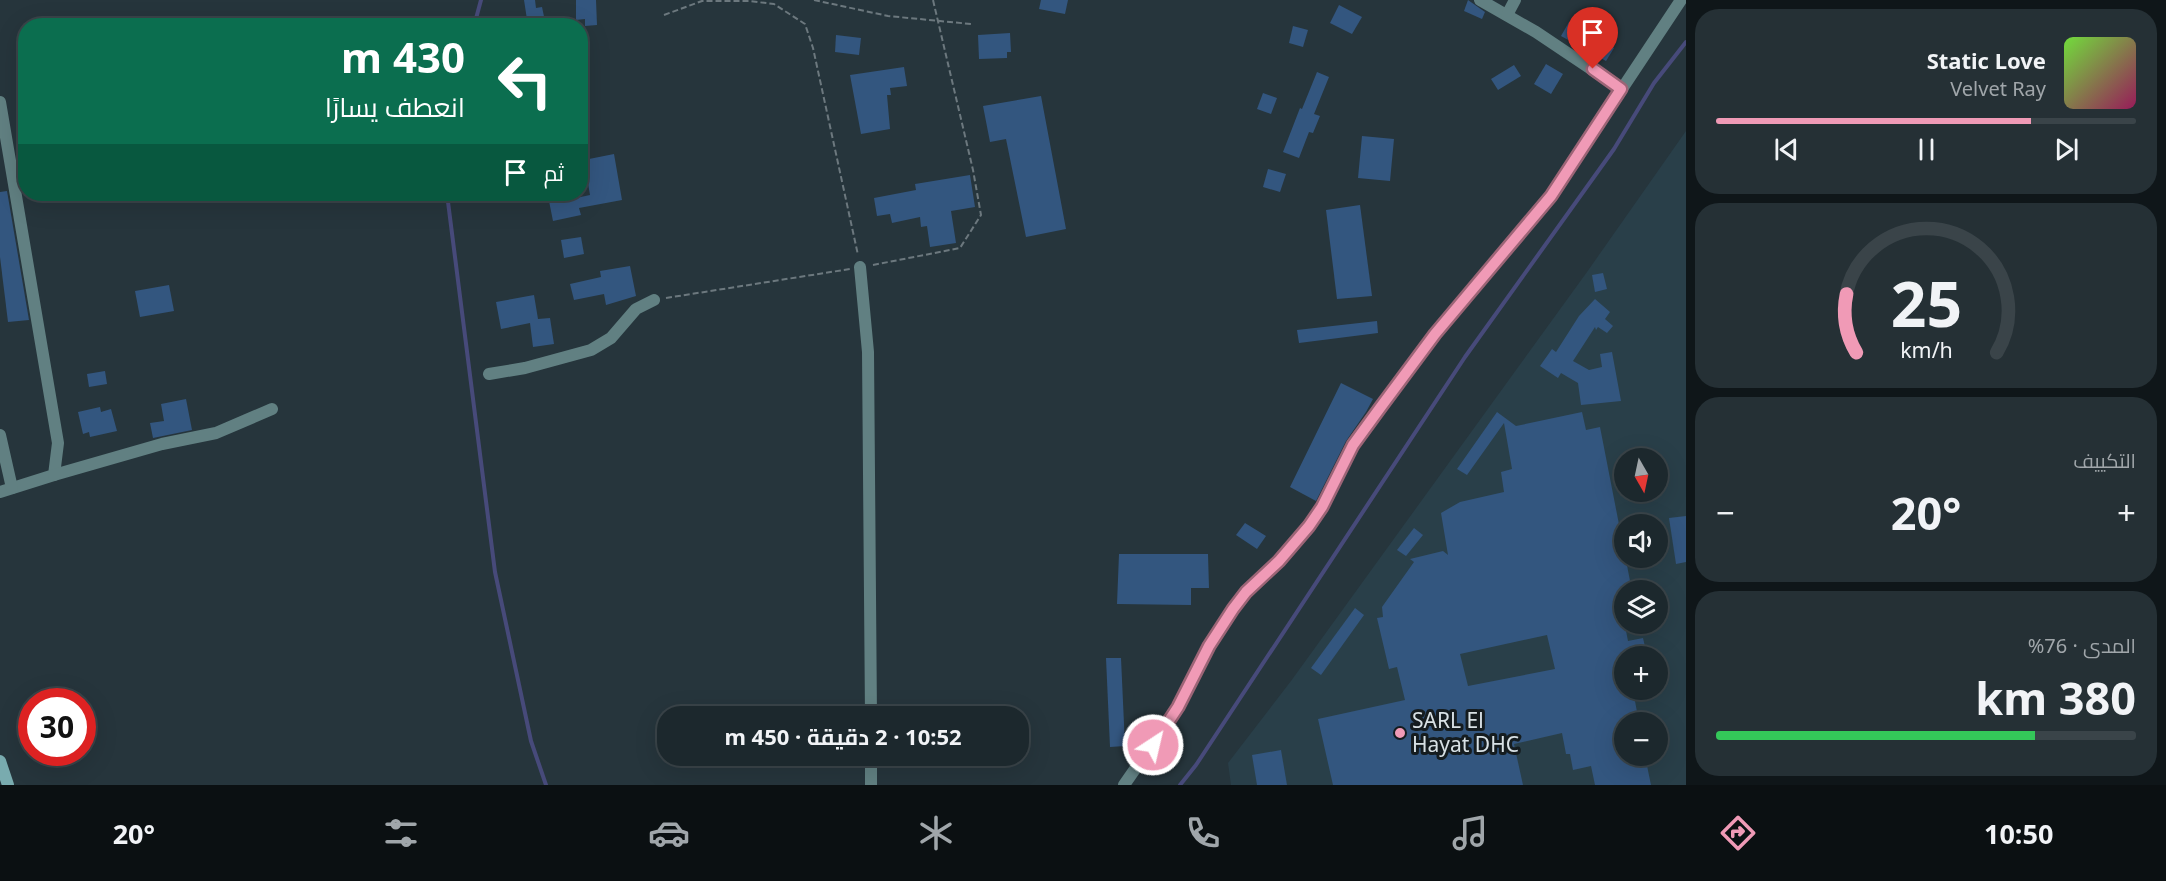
<!DOCTYPE html>
<html lang="ar">
<meta charset="utf-8">
<style>
body{margin:0;font-family:"Noto Sans",Cairo,sans-serif;background:#253035;color:#f1f3f6;direction:rtl;height:100vh;display:flex;flex-direction:column;font-size:22px;white-space:nowrap}
*{box-sizing:border-box;margin:0}
p{font-size:20px;color:#a0a6aa}
.icon{flex:none;width:33px;height:33px;fill:none;stroke:currentColor;stroke-width:2;stroke-linecap:round;stroke-linejoin:round}
.map{position:relative;flex:1;overflow:hidden;direction:ltr}
.side{display:flex;flex-direction:column;gap:9px;padding:9px;background:#0f1619;width:480px}
.side>*{flex:none}
.banner{position:absolute;left:18px;top:18px;width:570px;height:183px;border-radius:24px;box-shadow:0 6px 24px #0002,0 0 0 2px #3a4449;direction:rtl;background:#0b6e4f;color:#fff;overflow:hidden}
.needle{width:39px;rotate:171deg}
.buttons{position:absolute;left:1614px;top:448px;display:grid;gap:12px}
.buttons a{display:grid;place-items:center;width:54px;height:54px;border-radius:50%;background:#1c282d;box-shadow:0 6px 24px #0002,0 0 0 2px #3a4449;font-size:30px}
.speed{position:absolute;left:18px;top:688px;display:flex;gap:12px;font-size:30px;font-weight:700;text-align:center}
.speed>*{display:grid;place-content:center;width:78px;height:78px;border-radius:50%;background:#1c282d;box-shadow:0 6px 24px #0002,0 0 0 2px #3a4449;line-height:1}
.speed .limit{border:9px solid #d22;background:#fff;color:#111}
.pin{position:absolute;display:grid;place-items:center;width:51px;height:51px;color:#fff;margin:-62px -26px;border-radius:50% 50% 50% 0;rotate:-45deg;box-shadow:0 0 6px #0007}
.pin .icon{rotate:45deg}
.me{position:absolute;width:66px;margin:-33px;rotate:35deg;stroke-linejoin:round;filter:drop-shadow(0 0 4px #0008)}
.turn{display:flex;align-items:center;gap:21px;height:126px;padding:0 24px;font-size:27px}
.turn .icon{width:78px;height:78px;stroke-width:2.5}
.turn b{display:block;font-size:42px;line-height:51px}
.then{display:flex;align-items:center;height:57px;padding:0 24px;background:#0003;gap:12px;font-size:22px}
.big{font-size:45px;font-weight:700;line-height:1.1}
.side .widget{flex:1;display:flex;flex-direction:column;justify-content:center;gap:9px;min-width:0;padding:0 21px;border-radius:24px;background:#253035}
.side .dial{align-items:center;gap:0}
.dial svg{height:156px;overflow:visible;fill:none;stroke:#3a4449;stroke-width:7;stroke-linecap:round;text-anchor:middle}
.dial text{fill:#f1f3f6;stroke:none}
.song{display:flex;align-items:center;gap:18px}
.cover{width:72px;height:72px;border-radius:9px;background:linear-gradient(135deg,hsl(100 70% 55%),hsl(330 70% 35%))}
.played{height:6px;border-radius:3px;background:linear-gradient(90deg,#f09ab6 75%,#3a4449 75%)}
.keys{display:flex;justify-content:space-around;direction:ltr}
.heat{display:flex;justify-content:space-between;align-items:center;font-size:33px;direction:ltr}
.charge{height:9px;border-radius:4px;background:linear-gradient(90deg,#34c759 76%,#3a4449 0)}
.trip{position:absolute;left:657px;top:706px;width:372px;height:60px;border-radius:24px;background:#1c282d;box-shadow:0 6px 24px #0002,0 0 0 2px #3a4449;font-weight:700;line-height:60px;text-align:center;direction:rtl}
.dock{display:flex;height:96px;justify-content:space-around;align-items:center;background:#0b1012;color:#a0a6aa}
.dock .icon{width:42px;height:42px}
.dock .selected{color:#f09ab6}
.dock b{font-size:27px;color:#f1f3f6}
main{display:flex;flex:1;min-height:0}
.map>svg:first-child{display:block}
.built{fill:#293f49;fill-rule:evenodd}
.lines{fill:none;stroke-linecap:round;stroke-linejoin:round}
.stream{stroke:#474a7a;stroke-width:4}
.building{fill:#33567f;fill-rule:evenodd}
.path{stroke:#6c787e;stroke-width:2;stroke-dasharray:6 3;stroke-linecap:butt}
.street{stroke:#618082;stroke-width:12}
.secondary{stroke:#79abaf;stroke-width:12}
.route-casing{stroke:#9c6476;stroke-width:15}
.route{stroke:#f09ab6;stroke-width:10}
.poi-dot{fill:#f09ab6;stroke:#151c1f;stroke-width:2}
.labels{text-anchor:middle;stroke-width:6;stroke-linejoin:round;paint-order:stroke}
.poi-label{font-size:21px;fill:#d8e1e5;stroke:#151c1f;text-anchor:start}
</style>
<main>
<section class="side">
<div class="widget">
<div class="song"><i class="cover"></i><div><b>Static Love</b><p>Velvet Ray</p></div></div>
<div class="played"></div>
<div class="keys"><svg class="icon" aria-label="previous" viewBox="0 0 24 24"><path d="M18 5L8 12l10 7zM5 5v14"/></svg><svg class="icon" aria-label="pause" viewBox="0 0 24 24"><path d="M8 5v14M16 5v14"/></svg><svg class="icon" aria-label="next" viewBox="0 0 24 24"><path d="M6 5l10 7-10 7zM19 5v14"/></svg></div>
</div>
<div class="widget dial"><svg viewBox="0 0 100 80">
<path d="M14 69A42 42 0 1 1 86 69"/>
<path d="M14 69A42 42 0 0 1 9 39" stroke="#f09ab6"/>
<text x="50" y="56" font-size="32" font-weight="700">25</text>
<text x="50" y="72" font-size="11">km/h</text>
</svg></div>
<div class="widget"><p>التكييف</p>
<div class="heat"><a>−</a><b class="big">20°</b><a>+</a></div>
</div>
<div class="widget"><p>المدى · 76%</p><b class="big">380 km</b><div class="charge"></div></div>
</section>
<div class="map">
<svg width="1686" height="785" viewBox="0 0 1686 785">
<rect width="100%" height="100%" fill="#26353c"/>
<path class="built" d="M1686 131V785H1231L1228 763 1291 681 1587 272ZM1624 459H1658V492H1624ZM1624 525H1658V558H1624ZM1624 591H1658V624H1624ZM1624 657H1658V690H1624ZM1624 723H1658V756H1624Z"/>
<g class="lines">
<g class="stream">
<path d="M474 26 481 0"/>
<path d="M447 194 495 572 531 741 546 785"/>
<path d="M1180 785 1196 765 1465 357 1614 149 1654 83 1686 42"/>
</g>
</g>
<g class="building">
<path d="M524 0H535L536 8 542 7 546 26H528Z"/>
<path d="M576 0H596L597 25 585 26V19L576 20Z"/>
<path d="M1041 0H1068L1065 14 1039 9Z"/>
<path d="M1468 0 1485 12 1482 19 1464 11Z"/>
<path d="M1339 5 1362 17 1352 34 1330 23Z"/>
<path d="M1569 22 1614 48 1606 61 1561 36Z"/>
<path d="M1293 26 1308 30 1303 47 1289 43Z"/>
<path d="M1010 33 1011 52H1007V58L979 59 978 35Z"/>
<path d="M836 35 861 38 859 55 835 52Z"/>
<path d="M1546 64 1563 74 1551 94 1534 84Z"/>
<path d="M1514 65 1521 76 1498 90 1491 79Z"/>
<path d="M904 67 907 86 890 88 891 95H887L890 129 861 134 850 75Z"/>
<path d="M1317 72 1329 77 1314 114 1320 116 1313 133 1309 132 1299 158 1283 152 1300 108 1302 109Z"/>
<path d="M1263 93 1277 98 1271 114 1257 109Z"/>
<path d="M1041 96 1066 229 1026 237 1006 139 990 142 983 106Z"/>
<path d="M1362 136 1394 139 1390 181 1358 178Z"/>
<path d="M614 154 622 200 579 208 581 215 553 221 549 201 561 198 562 201 590 195 584 160Z"/>
<path d="M1268 169 1286 174 1280 192 1263 187Z"/>
<path d="M970 175 975 207 951 211 956 243 930 247 927 226 921 227 920 217 892 223 890 214 877 216 874 198 916 190 915 184Z"/>
<path d="M7 191 29 320 8 322 0 257V192Z"/>
<path d="M1360 205 1372 296 1337 299 1326 210Z"/>
<path d="M581 237 584 254 564 258 561 240Z"/>
<path d="M630 266 636 296 606 305 604 294 574 300 570 284 601 277 600 271Z"/>
<path d="M1603 273 1607 289 1595 292 1592 275Z"/>
<path d="M169 285 174 311 140 317 135 291Z"/>
<path d="M534 295 538 319 550 318 554 344 533 347 530 323 501 329 496 302Z"/>
<path d="M1595 299 1610 312 1605 319 1613 326 1607 333 1598 327 1596 330 1595 327 1573 361 1589 370 1602 367 1600 354 1612 352 1621 401 1581 405 1578 383 1561 373 1558 378 1540 366 1552 349 1556 352 1579 316Z"/>
<path d="M1377 321 1378 333 1299 343 1297 330Z"/>
<path d="M105 371 107 384 89 387 87 374Z"/>
<path d="M1341 383 1373 399 1366 412 1346 441 1316 501 1290 487Z"/>
<path d="M186 399 192 430 153 438 150 423 164 421 161 404Z"/>
<path d="M100 407 101 412 111 409 117 431 90 437 89 432 83 434 78 412Z"/>
<path d="M1497 412 1516 426 1582 412 1586 430 1600 427 1632 591H1624V604L1621 605 1628 641 1643 638 1646 651 1624 657V690H1633L1639 723H1624V756H1645L1651 785H1595L1591 766 1573 770 1570 754H1566L1562 733 1514 744 1523 785H1333L1318 719 1405 700 1397 667 1389 669 1377 618 1383 617 1382 607 1414 562 1410 559 1443 551 1448 555 1441 513 1460 502 1504 492 1501 472 1512 469 1504 423 1467 475 1457 469ZM1547 635 1555 669 1468 686 1460 654Z"/>
<path d="M1686 516V562L1676 564 1669 518Z"/>
<path d="M1245 523 1266 536 1257 549 1236 535Z"/>
<path d="M1414 528 1423 535 1406 556 1397 550Z"/>
<path d="M1119 554H1208L1209 588H1191V605L1117 604Z"/>
<path d="M1355 608 1364 615 1321 675 1311 668Z"/>
<path d="M1106 658H1121L1125 746 1110 747Z"/>
<path d="M1281 750 1287 785H1257L1252 755Z"/>
</g>
<g class="lines">
<g class="path">
<path d="M814 0 888 16 971 24"/>
<path d="M664 15 702 1H749L774 4 805 24 813 48 858 255"/>
<path d="M873 265 960 248 981 215 973 170 933 0"/>
<path d="M666 298 850 269"/>
</g>
<g class="street">
<path d="M1480 0 1536 32 1621 89"/>
<path d="M1507 15 1515 0"/>
<path d="M0 102 58 443 54 475 0 492"/>
<path d="M860 267 868 352 871 717"/>
<path d="M489 374 525 368 591 350 611 338 636 309 654 300"/>
<path d="M0 435 12 488"/>
<path d="M54 475 162 444 216 433 272 409"/>
<path d="M871 756V785"/>
<path d="M1124 785 1178 707 1210 646 1233 609 1246 592 1279 561 1309 526 1322 507 1353 445 1380 407 1435 334 1551 196 1681 0"/>
</g>
<path class="secondary" d="M0 761 8 785"/>
</g>
<g class="lines">
<defs>
<path id="route" d="M1153 745 1178 707 1209 646 1233 609 1246 592 1279 561 1309 526 1322 507 1353 445 1380 408 1435 334 1551 196 1621 89 1593 69"/>
</defs>
<use href="#route" class="route-casing"/>
<use href="#route" class="route"/>
</g>
<circle class="poi-dot" cx="1400" cy="733" r="6"/>
<g class="labels">
<g class="poi-label">
<text x="1412" y="728">SARL El<tspan x="1412" dy="24">Hayat DHC</tspan></text>
</g>
</g>
</svg>
<div class="buttons">
<a><svg class="needle" viewBox="-14 -14 28 28"><path d="M0-13l5 13h-10z" fill="#e53935"/><path d="M0 13l5-13h-10z" fill="#a0a6aa"/></svg></a>
<a><svg class="icon" aria-label="sound" viewBox="0 0 24 24"><path d="M4 9h4l5-4v14l-5-4H4zM17 9q2 3 0 6"/></svg></a>
<a><svg class="icon" aria-label="layers" viewBox="0 0 24 24"><path d="M12 4l9 5-9 5-9-5zM3 14l9 5 9-5"/></svg></a>
<a>+</a>
<a>−</a>
</div>
<div class="speed"><div class="limit">30</div></div>
<div class="pin" style="left:1593px;top:69px;background:#d93025"><svg class="icon" aria-label="arrive" viewBox="0 0 24 24"><path d="M6 21V4h12l-3 4 3 4H6"/></svg></div>
<svg class="me" style="left:1153px;top:745px" viewBox="-20 -20 40 40"><circle r="17" fill="#f09ab6" stroke="#fff" stroke-width="3"/><path d="M0-11L8 9 0 5-8 9z" fill="#fff"/></svg>
<div class="trip">10:52 · 2 دقيقة · 450 m</div>
<div class="banner">
<div class="turn"><svg class="icon" aria-label="left" viewBox="0 0 24 24"><path d="M17 20v-9H6M10 6l-5 5 5 5"/></svg><div><b>430 m</b>انعطف يسارًا</div></div>
<div class="then">ثم<svg class="icon" aria-label="arrive" viewBox="0 0 24 24"><path d="M6 21V4h12l-3 4 3 4H6"/></svg></div>
</div>
</div>
</main>
<nav class="dock">
<b>10:50</b>
<svg class="icon selected" aria-label="directions" viewBox="0 0 24 24"><path d="M12 3l9 9-9 9-9-9zM9 14v-3h6M13 9l2 2-2 2"/></svg>
<svg class="icon" aria-label="music" viewBox="0 0 24 24"><path d="M9 18V5l10-2v13"/><circle cx="6" cy="18" r="3"/><circle cx="16" cy="16" r="3"/></svg>
<svg class="icon" aria-label="phone" viewBox="0 0 24 24"><path d="M5 4h4l2 5-3 2q2 4 5 5l2-3 5 2v4C11 20 4 13 5 4z"/></svg>
<svg class="icon" aria-label="climate" viewBox="0 0 24 24"><path d="M12 3v18M4 7l16 10M4 17L20 7"/></svg>
<svg class="icon" aria-label="car" viewBox="0 0 24 24"><path d="M5 17H2v-5l4-1 3-4h7l3 4 3 1v5h-3M9 17h6M6 11h13"/><circle cx="7" cy="17" r="2"/><circle cx="17" cy="17" r="2"/></svg>
<svg class="icon" aria-label="filters" viewBox="0 0 24 24"><path d="M4 7h16M4 17h16"/><circle cx="9" cy="7" r="2"/><circle cx="15" cy="17" r="2"/></svg>
<b>20°</b>
</nav>
